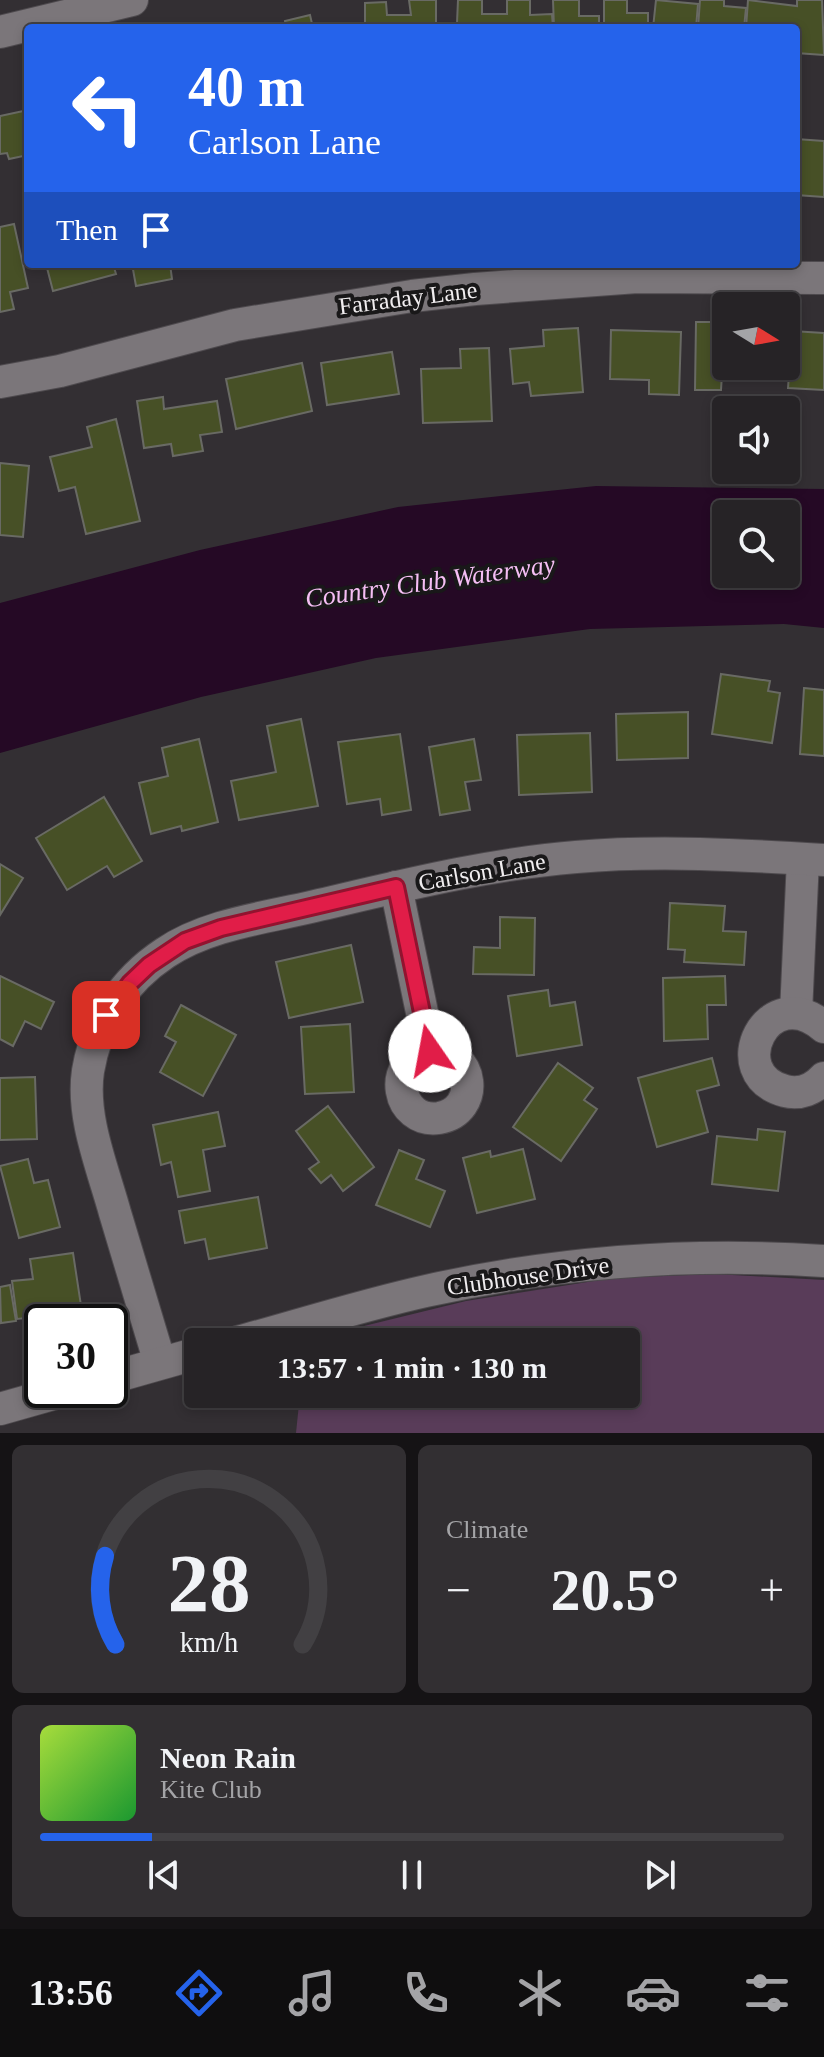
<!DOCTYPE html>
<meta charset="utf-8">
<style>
body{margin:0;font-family:"Times New Roman",serif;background:#322f32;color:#f1f3f6;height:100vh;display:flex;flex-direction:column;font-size:30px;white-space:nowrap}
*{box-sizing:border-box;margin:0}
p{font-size:26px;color:#a4a4a7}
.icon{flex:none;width:44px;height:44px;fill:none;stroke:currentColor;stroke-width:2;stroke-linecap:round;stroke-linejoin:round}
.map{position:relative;height:1433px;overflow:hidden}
.drawer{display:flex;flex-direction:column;gap:12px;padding:12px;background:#151315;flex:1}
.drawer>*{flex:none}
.hud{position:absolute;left:24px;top:24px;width:776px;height:244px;border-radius:8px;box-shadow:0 4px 12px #0003,0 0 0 2px #424043;background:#2563eb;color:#fff;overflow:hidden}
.needle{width:52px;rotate:101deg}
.buttons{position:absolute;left:712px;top:292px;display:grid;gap:16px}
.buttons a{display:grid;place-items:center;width:88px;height:88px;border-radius:8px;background:#262326;box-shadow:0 4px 12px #0003,0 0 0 2px #424043;font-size:40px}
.speed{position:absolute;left:24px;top:1304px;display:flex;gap:16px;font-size:40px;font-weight:700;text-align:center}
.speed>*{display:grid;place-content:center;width:104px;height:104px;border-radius:50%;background:#262326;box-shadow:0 4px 12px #0003,0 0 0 2px #424043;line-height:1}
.speed .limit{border:4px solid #111;border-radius:12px;background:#fff;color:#111}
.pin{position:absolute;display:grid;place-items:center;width:68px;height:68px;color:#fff;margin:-34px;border-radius:16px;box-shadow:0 4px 12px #0006}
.me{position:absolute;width:88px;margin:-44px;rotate:348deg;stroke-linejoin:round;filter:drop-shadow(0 0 6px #0008)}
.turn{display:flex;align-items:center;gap:28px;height:168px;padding:0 32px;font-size:36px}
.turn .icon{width:104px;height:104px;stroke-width:2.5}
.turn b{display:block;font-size:56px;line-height:68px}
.then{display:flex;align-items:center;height:76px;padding:0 32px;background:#0003;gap:16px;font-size:30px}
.big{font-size:60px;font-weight:700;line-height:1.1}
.drawer .tile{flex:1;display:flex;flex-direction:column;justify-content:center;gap:12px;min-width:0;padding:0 28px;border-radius:12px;background:#322f32}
.drawer .dial{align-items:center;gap:0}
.dial svg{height:208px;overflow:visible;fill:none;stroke:#424043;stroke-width:7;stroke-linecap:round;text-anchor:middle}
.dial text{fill:#f1f3f6;stroke:none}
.song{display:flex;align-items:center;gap:24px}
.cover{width:96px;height:96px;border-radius:12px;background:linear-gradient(135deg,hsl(80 70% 55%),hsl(130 70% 35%))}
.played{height:8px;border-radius:4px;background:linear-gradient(90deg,#2563eb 15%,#424043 15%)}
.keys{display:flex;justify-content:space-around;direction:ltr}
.heat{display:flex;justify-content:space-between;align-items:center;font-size:44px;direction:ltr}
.drawer .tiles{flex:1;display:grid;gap:12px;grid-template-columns:1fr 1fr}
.tile:last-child{grid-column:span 2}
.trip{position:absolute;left:184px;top:1328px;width:456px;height:80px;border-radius:8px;background:#262326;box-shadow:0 4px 12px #0003,0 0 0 2px #424043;font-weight:700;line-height:80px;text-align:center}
.tabs{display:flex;height:128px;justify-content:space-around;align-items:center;background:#0f0e0f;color:#a4a4a7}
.tabs .icon{width:56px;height:56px}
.tabs .active{color:#2563eb}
.tabs b{font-size:36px;color:#f1f3f6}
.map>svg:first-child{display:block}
.green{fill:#593c59}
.water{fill:#250925;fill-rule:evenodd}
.building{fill:#475026;stroke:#696a64;stroke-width:2}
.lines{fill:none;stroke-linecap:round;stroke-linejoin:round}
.minor-casing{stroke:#4e4a4e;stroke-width:34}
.minor{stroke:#7b767a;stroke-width:32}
.route-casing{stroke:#92132f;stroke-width:20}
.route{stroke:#e11d48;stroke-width:14}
.labels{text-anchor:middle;stroke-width:8;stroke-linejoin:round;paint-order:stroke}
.street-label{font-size:24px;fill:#f0edef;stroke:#191819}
.water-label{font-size:26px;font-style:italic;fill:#f5bef4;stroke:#191819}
</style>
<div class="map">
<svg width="824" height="1433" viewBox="0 0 824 1433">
<rect width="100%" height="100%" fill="#332f33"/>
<path class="green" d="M715 1274 824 1280V1433H296L300 1394H626V1342L307 1340 466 1301 613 1278Z"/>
<path class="water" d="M596 486 824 489V628L784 624 590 629 376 658 201 697 0 753V603L200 550 398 507ZM726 514H786V574H726Z"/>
<g class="building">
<path d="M409 0H436V26H453L457 23 458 0H482V14H507V0H530V15L552 14 553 28H365V3L386 2 387 15H411Z"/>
<path d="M553 0H579V16H599V28H554Z"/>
<path d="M604 0H627V13H648V28H604Z"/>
<path d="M656 0 698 4 696 28H653Z"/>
<path d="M700 0H724V6L746 8 744 28H698Z"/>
<path d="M748 0 797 6V0H822L824 55 796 53V28H746Z"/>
<path d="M310 15 313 28H286L285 21Z"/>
<path d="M28 110V155L9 159 7 153 0 154V116Z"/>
<path d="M796 139 824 141V197L796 195Z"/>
<path d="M14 224 28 288 10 292 14 309 0 312V227Z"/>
<path d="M46 264H113L116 274 53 291Z"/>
<path d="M132 264H170L172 279 136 286Z"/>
<path d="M696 322H726V366H775V375L722 374 721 390H695Z"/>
<path d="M578 328 583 392 531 396 529 382 513 384 510 349 544 346 543 330Z"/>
<path d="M611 330 681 332 679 395 649 394V380L610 379Z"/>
<path d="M792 331 824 333V390L788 388Z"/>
<path d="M489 348 492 421 423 423 421 369 461 368 460 349Z"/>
<path d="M392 352 399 394 327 405 321 363Z"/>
<path d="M302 363 312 411 236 429 226 379Z"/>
<path d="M163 397 164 409 217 401 222 432 200 435 203 451 173 456 171 444 144 448 137 401Z"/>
<path d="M116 419 140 521 86 534 75 487 59 491 50 457 92 447 87 427Z"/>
<path d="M0 463 29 466 23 537 0 535Z"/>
<path d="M721 674 770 681 768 691 780 693 772 743 712 734Z"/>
<path d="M804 688 824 690V756L800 754Z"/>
<path d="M688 712V758L617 760 616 714Z"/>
<path d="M301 719 318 806 239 820 231 781 276 772 267 726Z"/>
<path d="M590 733 592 792 519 795 517 735Z"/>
<path d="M400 734 411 810 382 815 380 799 347 804 338 742Z"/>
<path d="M199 739 218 822 182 831 181 826 151 834 139 783 168 776 162 748Z"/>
<path d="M474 739 481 780 465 782 470 810 440 815 429 747Z"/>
<path d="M104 797 142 861 114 877 107 866 67 890 36 838Z"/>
<path d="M0 864 23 878 0 915Z"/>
<path d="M670 903 725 906 723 931 746 932 744 965 684 962 685 950 668 949Z"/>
<path d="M500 917 535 918 534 975 473 974 474 947 500 948Z"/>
<path d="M351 945 363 1002 289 1018 276 962Z"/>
<path d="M0 976 54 1002 41 1029 25 1021 13 1046 0 1039Z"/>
<path d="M725 976 726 1005H707L708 1039 664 1041 663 978Z"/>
<path d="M548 990 550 1006 575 1002 582 1045 517 1056 508 996Z"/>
<path d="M181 1005 236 1035 203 1096 160 1072 176 1042 165 1036Z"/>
<path d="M350 1024 354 1092 305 1094 301 1027Z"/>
<path d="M712 1058 719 1085 697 1091 708 1132 657 1147 638 1078Z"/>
<path d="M558 1063 593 1088 584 1100 597 1109 561 1161 513 1127Z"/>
<path d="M35 1077 37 1139 0 1140V1078Z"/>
<path d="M328 1106 374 1167 343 1191 331 1175 321 1183 309 1169 319 1162 296 1131Z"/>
<path d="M218 1112 225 1146 203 1150 210 1191 178 1197 171 1162 161 1165 153 1125Z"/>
<path d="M758 1129 785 1132 778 1191 712 1184 717 1136 757 1140Z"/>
<path d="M523 1149 535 1199 477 1213 463 1158 490 1151 491 1157Z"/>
<path d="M399 1150 424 1160 416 1179 445 1191 430 1227 376 1205Z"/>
<path d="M28 1159 34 1183 48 1180 60 1227 19 1238 0 1166Z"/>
<path d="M258 1197 267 1248 209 1259 205 1239 185 1243 179 1211Z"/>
<path d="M73 1253 82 1312 17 1319 12 1281 33 1279 30 1259Z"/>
<path d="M10 1285 16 1321 1 1323 0 1287Z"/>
</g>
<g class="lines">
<defs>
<g id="minor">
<path d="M0 32 132 0"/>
<path d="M0 382 60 371 235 325 412 296 475 289 637 277 824 278"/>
<path d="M396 887 430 1051C475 1050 481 1111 439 1118 397 1124 385 1062 430 1051"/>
<path d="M796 1013 803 859"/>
<path d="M824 1027C768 978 721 1074 785 1091 800 1095 814 1089 824 1078"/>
<path d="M238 1342C300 1325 363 1305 426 1291 556 1262 691 1252 824 1261"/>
<path d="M160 1363C145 1313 130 1263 115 1213 103 1169 81 1117 88 1071 96 1022 124 980 165 953 208 924 265 918 315 906 401 886 488 864 576 857 658 850 742 855 824 860"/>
<path d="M110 1378 198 1353"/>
<path d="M0 1409 67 1390"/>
</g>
</defs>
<use href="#minor" class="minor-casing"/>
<use href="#minor" class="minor"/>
</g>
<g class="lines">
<defs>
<path id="route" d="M106 1015 130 983 149 965 185 941 221 928 396 887 430 1051"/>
</defs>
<use href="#route" class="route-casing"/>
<use href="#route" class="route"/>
</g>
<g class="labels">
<g class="street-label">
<text transform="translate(408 298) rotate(-7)" y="8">Farraday Lane</text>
<text transform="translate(482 872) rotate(-10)" y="8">Carlson Lane</text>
<text transform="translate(528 1276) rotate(-8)" y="8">Clubhouse Drive</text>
</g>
<g class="water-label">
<text transform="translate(430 581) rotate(-8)" y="9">Country Club Waterway</text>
</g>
</g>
</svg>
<div class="buttons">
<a><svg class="needle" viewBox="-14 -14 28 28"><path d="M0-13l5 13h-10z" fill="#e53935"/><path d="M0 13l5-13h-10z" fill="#a4a4a7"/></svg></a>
<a><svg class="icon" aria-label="sound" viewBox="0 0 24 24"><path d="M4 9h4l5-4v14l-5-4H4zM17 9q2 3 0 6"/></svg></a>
<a><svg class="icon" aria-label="search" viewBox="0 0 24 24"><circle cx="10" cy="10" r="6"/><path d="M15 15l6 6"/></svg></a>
</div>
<div class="speed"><div class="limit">30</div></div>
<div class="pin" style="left:106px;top:1015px;background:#d93025"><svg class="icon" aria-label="arrive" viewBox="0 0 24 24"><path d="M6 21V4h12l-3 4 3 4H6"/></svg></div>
<svg class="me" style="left:430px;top:1051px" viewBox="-20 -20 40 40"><circle r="19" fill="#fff"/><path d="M0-13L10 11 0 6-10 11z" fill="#e11d48"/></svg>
<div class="trip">13:57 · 1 min · 130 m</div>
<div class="hud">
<div class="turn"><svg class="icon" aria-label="left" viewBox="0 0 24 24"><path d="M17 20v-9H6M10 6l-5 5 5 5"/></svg><div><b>40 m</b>Carlson Lane</div></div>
<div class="then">Then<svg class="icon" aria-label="arrive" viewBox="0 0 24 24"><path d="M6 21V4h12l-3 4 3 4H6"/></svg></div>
</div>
</div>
<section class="drawer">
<div class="tiles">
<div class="tile dial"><svg viewBox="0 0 100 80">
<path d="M14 69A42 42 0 1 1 86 69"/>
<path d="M14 69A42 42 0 0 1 10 35" stroke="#2563eb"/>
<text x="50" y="56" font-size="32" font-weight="700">28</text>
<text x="50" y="72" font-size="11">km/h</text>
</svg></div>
<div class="tile"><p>Climate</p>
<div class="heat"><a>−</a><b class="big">20.5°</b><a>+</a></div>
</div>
<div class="tile">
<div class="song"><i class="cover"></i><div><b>Neon Rain</b><p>Kite Club</p></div></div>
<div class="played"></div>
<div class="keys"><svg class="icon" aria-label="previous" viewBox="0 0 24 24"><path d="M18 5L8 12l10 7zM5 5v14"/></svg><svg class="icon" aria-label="pause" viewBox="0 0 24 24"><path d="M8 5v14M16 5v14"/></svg><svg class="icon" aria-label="next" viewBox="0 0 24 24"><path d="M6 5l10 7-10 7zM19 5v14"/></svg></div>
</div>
</div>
</section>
<nav class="tabs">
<b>13:56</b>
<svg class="icon active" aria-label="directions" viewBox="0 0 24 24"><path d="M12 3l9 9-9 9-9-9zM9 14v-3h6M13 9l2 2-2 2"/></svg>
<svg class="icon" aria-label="music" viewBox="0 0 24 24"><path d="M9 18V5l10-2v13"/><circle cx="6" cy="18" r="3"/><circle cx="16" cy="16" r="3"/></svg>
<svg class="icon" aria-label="phone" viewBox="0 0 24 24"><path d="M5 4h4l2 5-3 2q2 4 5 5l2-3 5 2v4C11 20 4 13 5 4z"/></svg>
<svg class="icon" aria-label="climate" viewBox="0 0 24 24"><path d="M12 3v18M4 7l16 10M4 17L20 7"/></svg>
<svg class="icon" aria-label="car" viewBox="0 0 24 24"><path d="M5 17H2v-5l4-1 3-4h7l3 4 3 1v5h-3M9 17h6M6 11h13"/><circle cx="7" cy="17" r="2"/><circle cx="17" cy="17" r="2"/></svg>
<svg class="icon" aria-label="filters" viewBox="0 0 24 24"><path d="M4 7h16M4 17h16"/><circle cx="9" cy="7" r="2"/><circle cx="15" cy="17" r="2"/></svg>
</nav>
